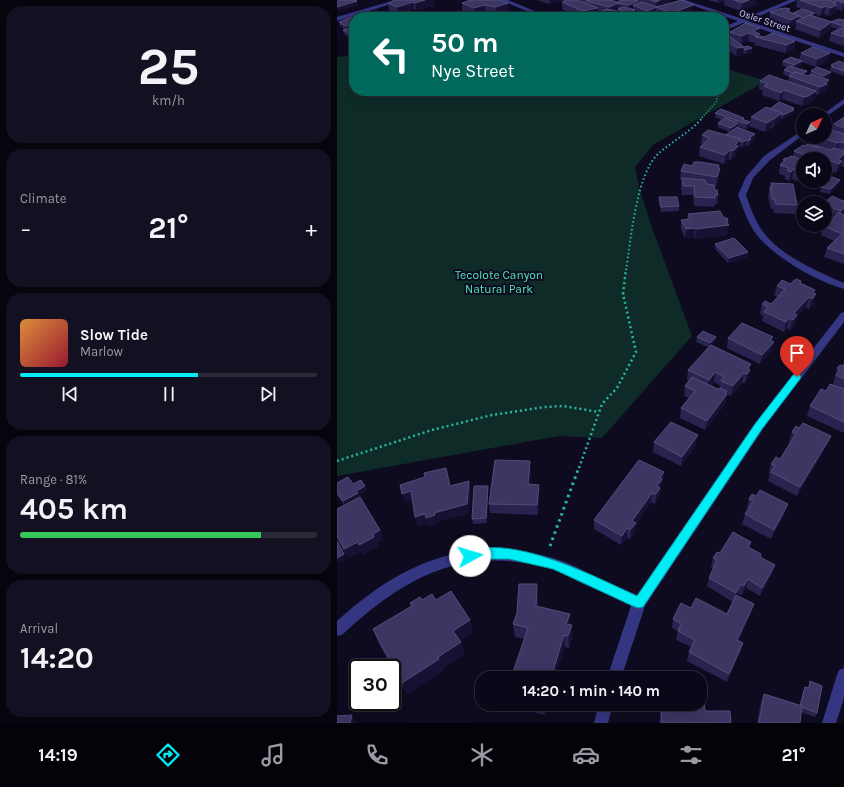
<!DOCTYPE html>
<meta charset="utf-8">
<style>
body{margin:0;font-family:Karla,sans-serif;background:#131121;color:#f1f3f6;height:100vh;display:flex;flex-direction:column;font-size:15px;white-space:nowrap}
*{box-sizing:border-box;margin:0}
p{font-size:13px;color:#999aa2}
.icon{flex:none;width:22px;height:22px;fill:none;stroke:currentColor;stroke-width:2;stroke-linecap:round;stroke-linejoin:round}
.map{position:relative;flex:1;overflow:hidden}
.sheet{display:flex;flex-direction:column;gap:6px;padding:6px;background:#06040d;width:337px}
.sheet>*{flex:none}
.banner{position:absolute;left:12px;top:12px;width:380px;height:84px;border-radius:16px;box-shadow:0 4px 16px #0002,0 0 0 1px #2a2937;background:#00695c;color:#fff;overflow:hidden}
.needle{width:26px;rotate:46deg}
.buttons{position:absolute;left:459px;top:108px;display:grid;gap:8px}
.buttons a{display:grid;place-items:center;width:36px;height:36px;border-radius:50%;background:#0a0818;box-shadow:0 4px 16px #0002,0 0 0 1px #2a2937;font-size:20px}
.speed{position:absolute;left:12px;top:659px;display:flex;gap:8px;font-size:20px;font-weight:700;text-align:center}
.speed>*{display:grid;place-content:center;width:52px;height:52px;border-radius:50%;background:#0a0818;box-shadow:0 4px 16px #0002,0 0 0 1px #2a2937;line-height:1}
.speed .limit{border:2px solid #111;border-radius:6px;background:#fff;color:#111}
.pin{position:absolute;display:grid;place-items:center;width:34px;height:34px;color:#fff;margin:-41px -17px;border-radius:50% 50% 50% 0;rotate:-45deg;box-shadow:0 0 4px #0007}
.pin .icon{rotate:45deg}
.me{position:absolute;width:44px;margin:-22px;rotate:84deg;stroke-linejoin:round;filter:drop-shadow(0 0 3px #0008)}
.turn{display:flex;align-items:center;gap:14px;height:84px;padding:0 16px;font-size:18px}
.turn .icon{width:52px;height:52px;stroke-width:2.5}
.turn b{display:block;font-size:28px;line-height:34px}
.big{font-size:30px;font-weight:700;line-height:1.1}
.sheet .widget{flex:1;display:flex;flex-direction:column;justify-content:center;gap:6px;min-width:0;padding:0 14px;border-radius:16px;background:#131121}
.sheet .dial{align-items:center;gap:0}
.dial b{font-size:52px;line-height:1}
.song{display:flex;align-items:center;gap:12px}
.cover{width:48px;height:48px;border-radius:6px;background:linear-gradient(135deg,hsl(30 70% 55%),hsl(350 70% 35%))}
.played{height:4px;border-radius:2px;background:linear-gradient(90deg,#00edf6 60%,#2a2937 60%)}
.keys{display:flex;justify-content:space-around;direction:ltr}
.heat{display:flex;justify-content:space-between;align-items:center;font-size:22px;direction:ltr}
.charge{height:6px;border-radius:3px;background:linear-gradient(90deg,#34c759 81%,#2a2937 0)}
.trip{position:absolute;left:138px;top:671px;width:232px;height:40px;border-radius:16px;background:#0a0818;box-shadow:0 4px 16px #0002,0 0 0 1px #2a2937;font-weight:700;line-height:40px;text-align:center}
.tab-bar{display:flex;height:64px;justify-content:space-around;align-items:center;background:#04030a;color:#999aa2}
.tab-bar .icon{width:28px;height:28px}
.tab-bar .on{color:#00edf6}
.tab-bar b{font-size:18px;color:#f1f3f6}
main{display:flex;flex:1;min-height:0}
.map>svg:first-child{display:block}
.green{fill:#0e2b28}
.lines{fill:none;stroke-linecap:round;stroke-linejoin:round}
.path-far3{stroke:#27b7a5;stroke-width:1.5;stroke-dasharray:1 2;stroke-linecap:butt}
.path-far2{stroke:#27b7a5;stroke-width:2;stroke-dasharray:1.5 2.5;stroke-linecap:butt}
.path-far1{stroke:#27b7a5;stroke-width:2.5;stroke-dasharray:2 3;stroke-linecap:butt}
.path{stroke:#27b7a5;stroke-width:3;stroke-dasharray:2.5 4;stroke-linecap:butt}
.service{fill:#343682;fill-rule:evenodd}
.minor{fill:#343682;fill-rule:evenodd}
.wall{fill:#29244f;fill-rule:evenodd}
.shaded-wall{fill:#171234}
.building{fill:#3b3662;stroke:#524d7b}
.route{fill:#00edf6;stroke:#009aa0}
.labels{text-anchor:middle;stroke-width:4;stroke-linejoin:round;paint-order:stroke}
.far-street-label{font-size:10px;fill:#cdcbff;stroke:#0e0b20}
.park-label{font-size:12px;fill:#51e5b6;stroke:#0e0b20}
</style>
<main>
<section class="sheet">
<div class="widget dial"><b>25</b><p>km/h</p></div>
<div class="widget"><p>Climate</p>
<div class="heat"><a>−</a><b class="big">21°</b><a>+</a></div>
</div>
<div class="widget">
<div class="song"><i class="cover"></i><div><b>Slow Tide</b><p>Marlow</p></div></div>
<div class="played"></div>
<div class="keys"><svg class="icon" aria-label="previous" viewBox="0 0 24 24"><path d="M18 5L8 12l10 7zM5 5v14"/></svg><svg class="icon" aria-label="pause" viewBox="0 0 24 24"><path d="M8 5v14M16 5v14"/></svg><svg class="icon" aria-label="next" viewBox="0 0 24 24"><path d="M6 5l10 7-10 7zM19 5v14"/></svg></div>
</div>
<div class="widget"><p>Range · 81%</p><b class="big">405 km</b><div class="charge"></div></div>
<div class="widget"><p>Arrival</p><b class="big">14:20</b></div>
</section>
<div class="map">
<svg width="507" height="723" viewBox="0 0 507 723">
<rect width="100%" height="100%" fill="#0e0b20"/>
<path class="green" d="M17 55V91H387V72L393 70 429 81 317 144 298 167 302 187 315 228 355 336 265 438 222 436 0 476V57Z"/>
<g class="lines">
<path class="path-far3" d="M365 118 379 102 382 91"/>
<path class="path-far2" d="M289 270C294 240 299 175 321 154 335 141 354 132 366 117"/>
<g class="path-far1">
<path d="M0 461 95 430 155 415 208 407 226 406 262 412"/>
<path d="M242 468 265 404 280 388 299 352 286 294 289 269"/>
</g>
<path class="path" d="M213 546 242 467"/>
<path class="service" d="M507 668V698L499 723H485L500 675 502 670Z"/>
<g class="minor">
<path d="M58 0H67L0 21V17Z"/>
<path d="M163 0H171L212 17H204Z"/>
<path d="M340 0H348L406 19 452 0H460L411 21 507 53V57L406 23 387 31V27L401 21Z"/>
<path d="M507 99V104L490 116 485 115Z"/>
<path d="M466 130V135L433 160 416 178 409 195C413 207 417 218 424 229 443 256 478 270 507 283V289C479 281 434 256 417 231 410 220 406 208 401 195L409 177 427 156Z"/>
<path d="M507 312V322L426 429 308 606 284 678H270L294 606C279 598 263 591 247 584 237 579 227 573 217 570 129 543 68 576 5 635L0 636V621C64 563 130 534 216 558 230 562 243 569 255 575 270 582 285 588 300 595L418 423 504 313Z"/>
<path d="M262 704H276L271 723H257Z"/>
</g>
</g>
<g class="wall">
<path d="M96 0 97 6 79 10 77 9 61 14 52 11 51 3Z"/>
<path d="M130 0H162L172 10 160 15 148 12 138 16 125 11V3L131 1Z"/>
<path d="M200 0H225V1L212 4Z"/>
<path d="M245 0H298L300 1V0H333L332 3 355 13 344 17H324L318 15 319 11 310 15 296 9V7L292 8 298 10 297 14 291 17 289 16V17H263V12H261V16L253 17H242L225 9V2H245Z"/>
<path d="M371 0H420V4L404 11 387 5 388 1 381 3Z"/>
<path d="M460 0H507V10L505 11 500 9 499 13 491 16 487 14 483 16 459 7Z"/>
<path d="M453 9V12L456 13H477L476 16 494 22 507 20V46L492 41 494 33 495 32 501 29 494 27 493 30 482 38 458 29 459 24 452 27 432 20 433 12Z"/>
<path d="M15 17 16 40 7 34 6 30H9L3 26 2 22Z"/>
<path d="M423 28 422 34H423L422 36 427 37 458 41 457 49 448 53 417 45 418 43 411 41 404 44 407 47 415 48V52L409 54 406 53V55L399 56 391 50 387 51V37L392 36 393 32Z"/>
<path d="M464 53 491 61 479 67 465 62 464 65 459 68 470 71 469 75 471 76 473 75 474 71 494 72 493 76 488 79 492 80 490 88 488 90V92L481 95 478 94 477 100 469 105 465 106 445 99 442 101 425 95 426 91 422 89 423 81 451 82 452 77 446 74 447 70 451 68 445 65 446 61 462 60Z"/>
<path d="M507 63V76L494 71V70L493 69 494 65Z"/>
<path d="M457 108 456 114 446 119 443 118V121L435 128H434L428 132 412 126V127L409 129 401 126 400 128 418 139 414 141V144L411 146 409 145 406 147 403 146 402 148 400 150 399 155 394 160 391 159 387 164 362 156 363 147 365 145 364 144 365 135H389L393 132 381 127V123L385 120 378 117V113L407 120 413 122 414 117 433 109Z"/>
<path d="M507 117V167L504 166 505 163 504 164 502 170 499 173 489 169 488 159H466V181H470L468 183 455 179 452 181 448 179V176L442 174 443 165 446 163V160L456 156 457 151 468 146 473 145H478L480 137H488L495 130 497 124Z"/>
<path d="M382 165V178L379 186H377L378 190 381 195 380 204H378L377 207 357 206 356 195H345L344 188 345 180H343L344 171 355 166Z"/>
<path d="M480 181 502 184 493 194 483 192 484 188 479 186Z"/>
<path d="M434 183 460 205 458 214 437 213 436 209H434L431 196Z"/>
<path d="M322 197 342 206V211L324 212 322 202Z"/>
<path d="M507 200V212L505 214H507V264L487 257 490 248 497 241 484 235 487 226 499 215 488 210V203Z"/>
<path d="M351 214 391 224 390 235 358 239 357 237 348 238 344 229V220L350 219Z"/>
<path d="M378 244 411 252 410 257 391 263 378 249Z"/>
<path d="M464 281V283L478 290 477 293V304L472 309 469 307 460 317 458 325 453 330 450 328 447 332 425 321 426 316 423 314 425 304H434L441 297 437 295 440 286 453 284Z"/>
<path d="M360 337H379L378 342 375 345 412 373 410 380 408 383H405L394 396 389 394H390L388 404 368 430 343 418 344 408 352 398 347 396 348 386 352 381 350 380 351 370 371 347 359 342ZM377 382 383 386V388L381 389 374 386Z"/>
<path d="M436 337 435 341 437 342 434 351 423 364 390 348 391 338Z"/>
<path d="M507 364V433L470 416 473 406 496 385 500 368 506 366Z"/>
<path d="M462 428 494 436 490 445 460 496 431 481 433 474 432 473 434 464 443 459 453 442H452L455 432Z"/>
<path d="M317 442 359 445 344 466 316 452Z"/>
<path d="M194 471 193 485 202 494 201 515 153 513 152 504Z"/>
<path d="M326 482 324 484V488L323 490 322 497 318 504 314 502 299 524 298 532 293 539 290 538 284 545 257 529V520Z"/>
<path d="M0 483 16 484 30 490 22 495 46 539 39 543 41 546 26 554 25 551 11 558 0 538V509L7 505 0 495Z"/>
<path d="M151 486V491L150 523 136 524 135 519Z"/>
<path d="M419 496 448 513 434 539 405 524 408 514 411 509H410L412 499Z"/>
<path d="M414 542 412 548 423 557 438 565 435 574 423 596 409 588 405 595 401 593 400 596 414 613 401 641 406 643 403 652 390 682 350 661 352 652 354 647 339 640 341 631 335 628 336 619 354 608 390 614 396 602 370 586 372 578 376 568 374 567 376 558 383 553Z"/>
<path d="M201 597V606L233 625 235 638 232 648 178 637 176 624Z"/>
<path d="M85 600H99L136 632 123 641 124 642 127 654 106 668V670L70 694 41 642 36 629 74 606 73 603Z"/>
<path d="M473 681 480 713 478 717 464 712 463 723H420L424 702 427 694 463 705 466 691 468 687 471 688Z"/>
<path d="M171 704H211L208 715 171 705Z"/>
<path d="M326 704H363L368 711 394 723H322L324 712H325Z"/>
</g>
<g class="shaded-wall">
<path d="M88 0H96L97 6 79 10 78 3Z"/>
<path d="M212 0H225V1L212 4Z"/>
<path d="M277 0H282L281 11 272 15V7Z"/>
<path d="M323 0H333L332 4 319 7V11L310 15V11L318 8 319 2Z"/>
<path d="M381 0H388L381 3Z"/>
<path d="M412 0H420V4L404 11 405 3Z"/>
<path d="M20 1 21 5 1 11 0 7Z"/>
<path d="M301 1V5H296V7L292 9V5Z"/>
<path d="M76 2 77 9 61 14 60 7Z"/>
<path d="M499 2 498 6 500 5 499 13 491 16 493 8 496 3Z"/>
<path d="M171 3 172 10 160 15 159 7Z"/>
<path d="M506 3H507V10L505 11Z"/>
<path d="M148 5V12L138 16 137 8Z"/>
<path d="M356 5 355 13 344 17H334L335 13Z"/>
<path d="M489 6 487 14 483 16 485 8Z"/>
<path d="M261 8V16L253 17H245V11Z"/>
<path d="M298 10 297 14 291 17V13Z"/>
<path d="M289 13V17H284Z"/>
<path d="M47 15 48 17H40Z"/>
<path d="M462 16 461 22 459 21V24L452 27 454 20Z"/>
<path d="M495 22 493 30 482 38 483 30Z"/>
<path d="M17 24V28L10 30 9 26Z"/>
<path d="M423 28 422 35 423 34 422 38H420V36L416 31Z"/>
<path d="M16 33H17V39L16 40 15 35Z"/>
<path d="M412 33 411 41 404 44 405 36Z"/>
<path d="M458 41 457 49 448 53 450 45Z"/>
<path d="M392 42 391 50 387 51V43Z"/>
<path d="M407 47 406 55 399 56 400 48Z"/>
<path d="M415 48V52L409 54V50Z"/>
<path d="M493 53 491 61 479 67 480 59Z"/>
<path d="M465 61 464 65 456 70 457 65Z"/>
<path d="M470 71 469 76 462 80 463 76Z"/>
<path d="M494 72 493 76 485 80 486 76Z"/>
<path d="M492 80 490 88 488 90V92L481 95 483 87Z"/>
<path d="M447 90 445 99 442 101 444 93Z"/>
<path d="M479 91 477 100 469 105 465 106 467 97Z"/>
<path d="M457 108 456 114 446 119V115Z"/>
<path d="M445 113 443 121 435 128 437 119Z"/>
<path d="M436 119 434 128 428 132 430 123Z"/>
<path d="M413 122 412 127 409 129 410 124Z"/>
<path d="M401 123V127L393 132 394 128Z"/>
<path d="M418 134V139L414 141V144L411 146 412 138Z"/>
<path d="M404 139 402 148 400 150 399 155 394 160 396 151 398 145Z"/>
<path d="M410 140 409 145 406 147V142Z"/>
<path d="M503 142 500 151 498 152 501 143Z"/>
<path d="M393 150 391 159 387 164 388 155Z"/>
<path d="M507 154V160L505 161 502 170 499 173 502 164 501 160Z"/>
<path d="M492 160 489 169 488 170V163Z"/>
<path d="M383 168 382 178 379 186 380 177Z"/>
<path d="M457 169 455 179 452 181 454 172Z"/>
<path d="M503 180 502 184 493 194 494 189Z"/>
<path d="M507 208V212L502 216 504 211Z"/>
<path d="M389 221H391V225H392L390 235 358 239 359 229Z"/>
<path d="M358 228 357 237 348 238 349 229Z"/>
<path d="M411 252 410 257 391 263 392 258Z"/>
<path d="M478 290 476 297 479 294 477 304 472 309 476 293Z"/>
<path d="M472 297 469 307 460 317 458 325 453 330 457 313Z"/>
<path d="M452 318 450 328 447 332 449 322Z"/>
<path d="M379 337 378 342 372 348 373 343Z"/>
<path d="M436 337 434 345 437 342 434 351 423 364 425 355Z"/>
<path d="M414 364 410 380 408 383 411 368Z"/>
<path d="M378 372 377 382 370 390 372 380Z"/>
<path d="M407 373 405 383 394 396 396 386Z"/>
<path d="M390 391 389 395 390 394 388 404 368 430 370 421Z"/>
<path d="M361 435 359 445 344 466 345 457Z"/>
<path d="M494 436 490 445 460 496 463 487Z"/>
<path d="M193 461 194 471 192 494 191 484Z"/>
<path d="M327 472 326 482 324 484V488L323 490 322 497 318 504 320 486 323 478Z"/>
<path d="M132 481 134 491 132 514 99 522 100 525 91 527V524L81 527 78 517 97 513Z"/>
<path d="M202 485V494L201 515 200 505Z"/>
<path d="M28 486 30 490 22 495 23 498 8 506 6 501 19 491Z"/>
<path d="M151 486V491L150 523 149 518Z"/>
<path d="M74 491 76 501 68 503 65 494Z"/>
<path d="M315 493 314 502 299 524 298 532 293 539 295 521Z"/>
<path d="M451 504 448 513 434 539 437 530Z"/>
<path d="M290 528V538L284 545 285 536Z"/>
<path d="M43 530 46 539 39 543 41 546 26 554 22 545 36 534Z"/>
<path d="M21 542 25 551 11 558 7 549Z"/>
<path d="M7 554 9 559 0 563V558Z"/>
<path d="M438 565 435 574 423 596 425 588Z"/>
<path d="M411 579 409 588 405 595 407 586Z"/>
<path d="M200 584 201 597 200 618 199 606Z"/>
<path d="M404 584 401 593 397 602 399 593Z"/>
<path d="M417 604 414 613 398 649 400 640Z"/>
<path d="M233 614V626L230 636 229 624Z"/>
<path d="M133 620 136 632 120 643 116 631Z"/>
<path d="M235 625V638L232 648 231 636Z"/>
<path d="M227 635 228 647 218 678H214Z"/>
<path d="M124 642 127 654 106 668V670L70 694 65 683 101 657Z"/>
<path d="M406 643 403 652 390 682 392 674Z"/>
<path d="M206 704H211L208 715Z"/>
<path d="M15 715 19 723H13Z"/>
</g>
<g class="building">
<path d="M5 0H17L20 1 0 7V1Z"/>
<path d="M58 0H88L78 3 76 2 60 7 51 3Z"/>
<path d="M134 0H162L171 3 159 7 148 5 137 8 125 3Z"/>
<path d="M229 0H241L261 8 245 11 225 2Z"/>
<path d="M251 0H273L282 3 272 7 249 1Z"/>
<path d="M285 0H298L301 1 292 5 279 3Z"/>
<path d="M314 0H323L319 2Z"/>
<path d="M345 0 356 5 335 13 319 7Z"/>
<path d="M397 0H412L405 3Z"/>
<path d="M463 0H491L499 2 496 3 500 5 493 8 489 6 485 8Z"/>
<path d="M498 0H507V3H506Z"/>
<path d="M305 2 320 7 310 11 296 5Z"/>
<path d="M287 7 298 10 291 13 281 9Z"/>
<path d="M448 8 453 9 450 11 462 16 454 20 433 12 442 9Z"/>
<path d="M270 9 289 13 284 17H264L269 13 263 12Z"/>
<path d="M465 9 477 13 467 18 456 13Z"/>
<path d="M39 11 47 15 40 17H29L25 15Z"/>
<path d="M194 12 209 17H186L183 16Z"/>
<path d="M367 13 380 17H356Z"/>
<path d="M473 15 495 22 483 30 459 21Z"/>
<path d="M15 17 17 18V24L9 26 2 22Z"/>
<path d="M501 19 507 20V26L494 22Z"/>
<path d="M409 23 423 28 416 31 423 34 420 36 412 33 405 36 393 32Z"/>
<path d="M17 27V33H16L17 34V35H15L6 30Z"/>
<path d="M507 27V37L494 33Z"/>
<path d="M436 33 458 41 450 45 418 37 423 36 427 37Z"/>
<path d="M392 36 407 47 400 48 392 42 387 43V37Z"/>
<path d="M411 46 415 48 409 50 407 49V47Z"/>
<path d="M476 47 493 53 480 59 464 53Z"/>
<path d="M454 57 465 61 457 65 446 61Z"/>
<path d="M502 61 507 63V71L495 67 496 66 494 65Z"/>
<path d="M452 66 470 71 465 74 458 72 456 73 447 70Z"/>
<path d="M480 67 494 72 486 76 474 71Z"/>
<path d="M458 72 471 76 474 74 492 80 488 83 490 84 483 87 452 76Z"/>
<path d="M432 75 479 91 471 96 467 97 447 90 444 93 427 86 431 84 423 81Z"/>
<path d="M442 102 457 108 455 109 457 110 446 115 444 114 445 113 433 109Z"/>
<path d="M429 107 445 113 437 119H436L430 123 414 117Z"/>
<path d="M384 109 407 118 405 119 413 122 410 124 378 113Z"/>
<path d="M507 117V128L497 124Z"/>
<path d="M388 118 401 123 394 128 381 123Z"/>
<path d="M400 127 418 134 412 138 414 139 412 141 410 140 406 142 403 141 404 139 389 135Z"/>
<path d="M488 128 507 134V143L503 142 501 143 482 137H488Z"/>
<path d="M371 130 404 139 398 145 401 146 396 151 393 150 388 155 363 147 373 138 365 135Z"/>
<path d="M470 144 482 148 484 147 494 150 497 148 507 151V154L501 160 505 161 502 164 492 160 488 163V159H478L457 151 466 145 468 146Z"/>
<path d="M474 144 483 147 482 148 473 145Z"/>
<path d="M454 156 466 160V173L457 169 454 172 450 170 452 168 443 165 448 160H446L448 158H451Z"/>
<path d="M357 162H363L382 165 381 168H383L380 177 344 171 347 164 355 166Z"/>
<path d="M488 174 503 180 494 189 484 187 488 184 480 181H488Z"/>
<path d="M345 178 368 180 369 184 377 185 378 190H380L381 195H378V198L358 197 357 186H346Z"/>
<path d="M434 183 456 184 460 205 439 204 438 199H435L433 187H435Z"/>
<path d="M495 196 506 201 507 200V208L504 211 488 205V203H487Z"/>
<path d="M322 197H340L342 206 324 207Z"/>
<path d="M383 211 387 218H390L391 221H389L392 225 359 229 358 228 349 229 344 220 353 219 351 214Z"/>
<path d="M502 212 507 215V254L490 248 505 234 487 226Z"/>
<path d="M397 238 411 252 392 258 378 244Z"/>
<path d="M459 279 464 281 463 283 478 290 476 293 479 294 475 299 472 297 457 313 460 315 456 320 452 318 449 322 427 312 431 307 425 304 428 301 434 304 448 289 440 286 445 280 453 284Z"/>
<path d="M405 323 436 337 433 340 437 342 425 355 391 338Z"/>
<path d="M366 331 379 337 373 343 360 337Z"/>
<path d="M374 345 414 364 411 368 413 370 410 374 407 373 396 386 384 381 387 377 378 372 372 380 351 370Z"/>
<path d="M507 364V379L499 375 503 370 500 368 503 365 506 366Z"/>
<path d="M355 377 381 389 383 388 390 391 388 393 390 394 370 421 344 408 358 391 348 386Z"/>
<path d="M493 384 507 389V422L473 406 484 389 489 391Z"/>
<path d="M334 422 361 435 345 457 317 442Z"/>
<path d="M466 423 494 436 463 487 434 472 438 466 434 464 439 457 443 459 459 434 455 432 459 426 462 428Z"/>
<path d="M158 460 193 461 191 484 202 485 200 505 152 504Z"/>
<path d="M302 460 327 472 323 478 325 479 320 486 323 488 319 494 315 493 295 521 299 523 293 530 290 528 285 536 257 520Z"/>
<path d="M109 468 113 486 132 481 130 504 97 513 98 515 89 518 88 514 78 517 74 491 65 494 63 485 88 477 87 473Z"/>
<path d="M11 477 16 484 24 480 28 486 19 491 21 493 6 501 0 493V483Z"/>
<path d="M137 486H151L149 518 135 519Z"/>
<path d="M423 490 451 504 437 530 408 514 416 501 412 499 415 494 419 496Z"/>
<path d="M23 497 43 530 36 534 37 537 22 545 21 542 7 549 0 536V509Z"/>
<path d="M396 532 414 542 411 547 424 554 423 557 438 565 425 588 411 579 407 586 404 584 399 593 372 578 380 560 376 558 380 552 383 553Z"/>
<path d="M0 541 7 554 0 558Z"/>
<path d="M182 584H200L199 606 233 614 229 624 235 625 231 636 227 635 214 678H174L191 628 176 624 180 613Z"/>
<path d="M114 591 133 620 116 631 124 642 101 657 102 659 65 683 36 629 75 606 73 603 83 597 85 600 95 594 99 600Z"/>
<path d="M399 595 417 604 400 640 406 643 392 674 352 652 358 640 341 631 344 624 336 619 344 603 354 608 359 598 390 614Z"/>
<path d="M473 681 485 686 480 713 465 707V706H463L468 687 472 688Z"/>
<path d="M427 694 465 706 463 723H422Z"/>
<path d="M363 700H367L368 711H393L394 723H325L324 712H328L327 704H363Z"/>
<path d="M15 715 13 723H0V716Z"/>
</g>
<path class="route" d="M460 374 463 375 464 377 463 379 425 429 306 607 302 608 298 607 216 569 172 559H151L133 561 129 559 127 556 129 552C177 534 256 576 300 596L418 424 456 375Z"/>
<g class="labels">
<g class="far-street-label">
<text transform="translate(428 20) rotate(18)" y="4">Osler Street</text>
</g>
<g class="park-label">
<text x="162" y="279">Tecolote Canyon<tspan x="162" dy="14">Natural Park</tspan></text>
</g>
</g>
</svg>
<div class="buttons">
<a><svg class="needle" viewBox="-14 -14 28 28"><path d="M0-13l5 13h-10z" fill="#e53935"/><path d="M0 13l5-13h-10z" fill="#999aa2"/></svg></a>
<a><svg class="icon" aria-label="sound" viewBox="0 0 24 24"><path d="M4 9h4l5-4v14l-5-4H4zM17 9q2 3 0 6"/></svg></a>
<a><svg class="icon" aria-label="layers" viewBox="0 0 24 24"><path d="M12 4l9 5-9 5-9-5zM3 14l9 5 9-5"/></svg></a>
</div>
<div class="speed"><div class="limit">30</div></div>
<div class="pin" style="left:460px;top:377px;background:#d93025"><svg class="icon" aria-label="arrive" viewBox="0 0 24 24"><path d="M6 21V4h12l-3 4 3 4H6"/></svg></div>
<svg class="me" style="left:133px;top:556px" viewBox="-20 -20 40 40"><circle r="19" fill="#fff"/><path d="M0-13L10 11 0 6-10 11z" fill="#00edf6"/></svg>
<div class="trip">14:20 · 1 min · 140 m</div>
<div class="banner">
<div class="turn"><svg class="icon" aria-label="left" viewBox="0 0 24 24"><path d="M17 20v-9H6M10 6l-5 5 5 5"/></svg><div><b>50 m</b>Nye Street</div></div>
</div>
</div>
</main>
<nav class="tab-bar">
<b>14:19</b>
<svg class="icon on" aria-label="directions" viewBox="0 0 24 24"><path d="M12 3l9 9-9 9-9-9zM9 14v-3h6M13 9l2 2-2 2"/></svg>
<svg class="icon" aria-label="music" viewBox="0 0 24 24"><path d="M9 18V5l10-2v13"/><circle cx="6" cy="18" r="3"/><circle cx="16" cy="16" r="3"/></svg>
<svg class="icon" aria-label="phone" viewBox="0 0 24 24"><path d="M5 4h4l2 5-3 2q2 4 5 5l2-3 5 2v4C11 20 4 13 5 4z"/></svg>
<svg class="icon" aria-label="climate" viewBox="0 0 24 24"><path d="M12 3v18M4 7l16 10M4 17L20 7"/></svg>
<svg class="icon" aria-label="car" viewBox="0 0 24 24"><path d="M5 17H2v-5l4-1 3-4h7l3 4 3 1v5h-3M9 17h6M6 11h13"/><circle cx="7" cy="17" r="2"/><circle cx="17" cy="17" r="2"/></svg>
<svg class="icon" aria-label="filters" viewBox="0 0 24 24"><path d="M4 7h16M4 17h16"/><circle cx="9" cy="7" r="2"/><circle cx="15" cy="17" r="2"/></svg>
<b>21°</b>
</nav>
